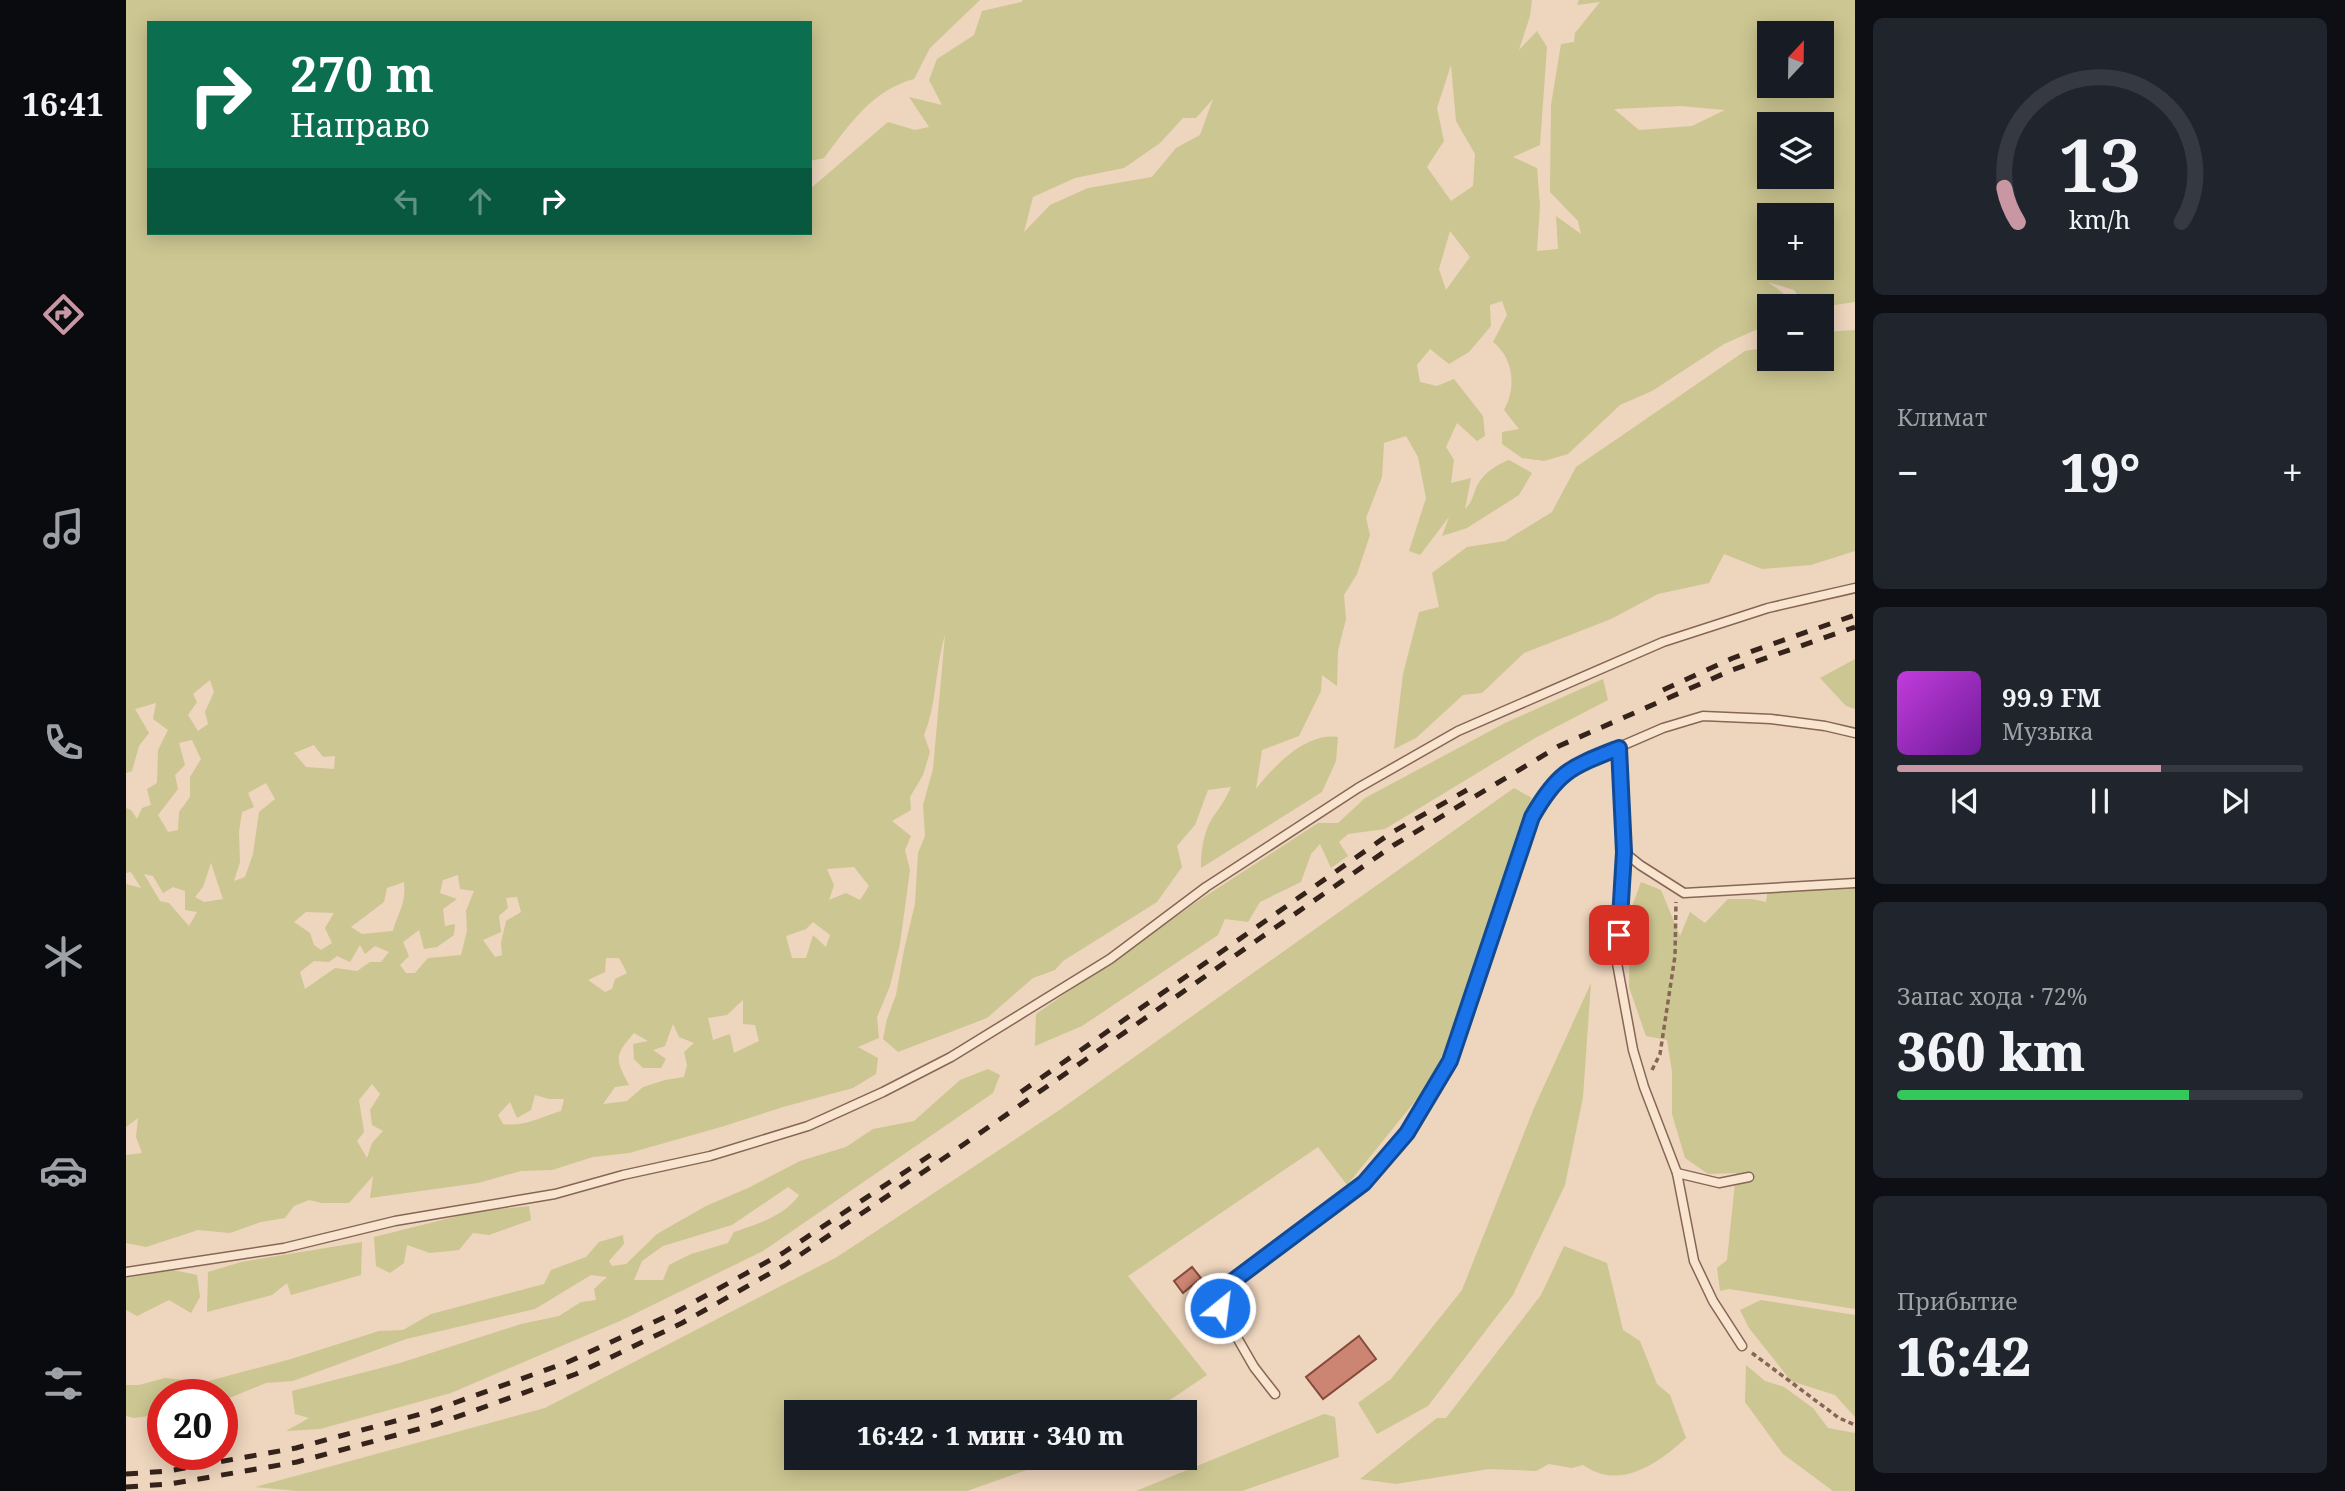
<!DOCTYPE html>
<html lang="ru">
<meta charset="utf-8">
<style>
body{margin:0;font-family:"Noto Serif",serif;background:#20242c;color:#f1f3f6;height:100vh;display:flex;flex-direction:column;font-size:26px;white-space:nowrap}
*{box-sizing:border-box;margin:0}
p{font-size:23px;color:#9ea1a6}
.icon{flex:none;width:38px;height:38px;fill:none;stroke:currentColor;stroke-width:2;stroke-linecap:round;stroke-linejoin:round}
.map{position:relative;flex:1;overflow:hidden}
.drawer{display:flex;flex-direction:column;gap:18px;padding:18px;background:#0d0f14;width:490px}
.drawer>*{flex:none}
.guide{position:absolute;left:21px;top:21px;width:665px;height:214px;border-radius:0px;box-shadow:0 4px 18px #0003;background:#0b6e4f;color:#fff;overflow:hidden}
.needle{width:46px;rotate:22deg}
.controls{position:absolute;left:1631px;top:21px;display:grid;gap:14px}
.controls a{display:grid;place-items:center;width:77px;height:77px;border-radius:0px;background:#171b24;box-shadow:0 4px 18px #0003;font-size:35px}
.speed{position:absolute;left:21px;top:1379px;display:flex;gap:14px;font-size:35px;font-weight:700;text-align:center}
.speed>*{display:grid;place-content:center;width:91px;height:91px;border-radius:50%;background:#171b24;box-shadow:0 4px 18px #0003;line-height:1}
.speed .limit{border:10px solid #d22;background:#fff;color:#111}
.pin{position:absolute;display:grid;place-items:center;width:60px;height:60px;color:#fff;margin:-30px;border-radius:14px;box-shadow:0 4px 10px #0006}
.me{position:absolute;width:77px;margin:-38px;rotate:29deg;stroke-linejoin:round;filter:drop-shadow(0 0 5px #0008)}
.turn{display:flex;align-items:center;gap:24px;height:147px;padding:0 28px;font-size:32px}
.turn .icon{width:91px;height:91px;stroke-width:2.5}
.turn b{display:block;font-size:49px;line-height:60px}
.lanes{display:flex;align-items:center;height:66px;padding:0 28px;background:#0003;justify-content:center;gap:35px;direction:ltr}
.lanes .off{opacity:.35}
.big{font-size:52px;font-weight:800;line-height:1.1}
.drawer .card{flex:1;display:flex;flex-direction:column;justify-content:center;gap:10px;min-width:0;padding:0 24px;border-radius:10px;background:#20242c}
.drawer .dial{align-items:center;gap:0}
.dial svg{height:182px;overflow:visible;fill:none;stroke:#363941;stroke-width:7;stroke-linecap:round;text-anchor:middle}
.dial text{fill:#f1f3f6;stroke:none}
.song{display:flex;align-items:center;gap:21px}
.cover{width:84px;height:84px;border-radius:10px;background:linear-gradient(135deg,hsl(290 70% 55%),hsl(280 70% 35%))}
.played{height:7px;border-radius:4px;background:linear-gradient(90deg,#c897a3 65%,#363941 65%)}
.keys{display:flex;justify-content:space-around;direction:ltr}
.heat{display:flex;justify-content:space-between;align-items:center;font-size:38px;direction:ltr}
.charge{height:10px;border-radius:5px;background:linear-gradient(90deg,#34c759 72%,#363941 0)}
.trip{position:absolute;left:658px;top:1400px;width:413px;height:70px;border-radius:0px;background:#171b24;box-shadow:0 4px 18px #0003;font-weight:800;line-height:70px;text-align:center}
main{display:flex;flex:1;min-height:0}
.tabs{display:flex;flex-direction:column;width:126px;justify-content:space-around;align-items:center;background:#090b0e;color:#9ea1a6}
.tabs .icon{width:49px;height:49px}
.tabs .on{color:#c897a3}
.tabs b{font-size:32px;color:#f1f3f6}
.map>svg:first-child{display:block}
.green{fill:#ccc692;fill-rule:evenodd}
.building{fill:#cd8573;stroke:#854a3c;stroke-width:2}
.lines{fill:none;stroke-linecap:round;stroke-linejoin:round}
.service-casing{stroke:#866656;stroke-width:11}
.path{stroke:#866656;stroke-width:3.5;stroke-dasharray:5 3.5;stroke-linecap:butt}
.service{stroke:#f9e4d0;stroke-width:8}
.rail{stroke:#35221b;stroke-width:5;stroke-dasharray:12 12;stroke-linecap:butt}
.route-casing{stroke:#114b97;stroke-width:18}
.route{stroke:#1a73e8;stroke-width:12}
</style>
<main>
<nav class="tabs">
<b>16:41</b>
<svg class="icon on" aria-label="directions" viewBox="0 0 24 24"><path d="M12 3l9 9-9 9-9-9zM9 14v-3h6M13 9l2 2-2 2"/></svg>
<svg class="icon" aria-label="music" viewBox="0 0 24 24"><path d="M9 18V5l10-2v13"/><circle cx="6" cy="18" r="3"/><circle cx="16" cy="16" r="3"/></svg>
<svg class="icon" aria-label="phone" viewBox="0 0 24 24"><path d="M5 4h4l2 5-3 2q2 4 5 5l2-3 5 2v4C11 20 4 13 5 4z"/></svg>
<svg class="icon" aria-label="climate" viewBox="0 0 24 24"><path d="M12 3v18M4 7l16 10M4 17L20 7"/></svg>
<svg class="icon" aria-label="car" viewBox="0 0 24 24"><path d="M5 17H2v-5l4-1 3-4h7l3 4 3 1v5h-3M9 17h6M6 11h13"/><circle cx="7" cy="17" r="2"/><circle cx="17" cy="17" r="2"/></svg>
<svg class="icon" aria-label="filters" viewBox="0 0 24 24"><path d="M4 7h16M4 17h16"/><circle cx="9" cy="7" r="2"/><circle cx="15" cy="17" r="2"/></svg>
</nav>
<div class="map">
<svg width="1729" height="1491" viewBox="0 0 1729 1491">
<rect width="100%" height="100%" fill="#eed5bd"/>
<g class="green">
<path d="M0 0H854L804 48 788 79C746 90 723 125 698 158L684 161V23H23V233H684V189L762 122 789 130 803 127 783 97 816 105 803 80 811 59 848 35 856 11 895 2 897 0H1406L1404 16 1393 50 1411 31 1421 47 1414 145 1387 157 1411 168 1414 205 1411 251 1432 249 1430 216 1455 234 1452 221 1424 192 1425 105 1435 44 1448 42 1449 33 1474 2 1451 5 1453 0H1729V302L1696 307 1681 306 1668 290 1642 282 1657 293 1663 306H1643V324L1598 344 1526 391 1494 405 1442 454 1418 461 1396 458 1376 444V432L1393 429 1378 410C1391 387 1387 357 1367 342L1381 315 1376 301 1364 305 1365 326 1343 352 1323 364 1304 349 1291 365 1294 382 1311 386 1328 379 1357 416 1359 436 1351 441 1331 423 1320 447 1328 460 1325 483 1345 478 1339 509C1347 502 1347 493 1352 484 1359 472 1370 465 1383 460L1406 473 1393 495 1341 528 1316 536 1323 517 1294 555 1283 551 1300 498 1292 457 1280 436 1258 443 1256 477 1240 518 1244 535 1231 574 1218 595 1220 619 1212 651 1211 686 1196 675 1195 691 1173 736 1136 750 1130 789C1148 766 1180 732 1212 737L1210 761 1196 792 1075 868C1075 852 1077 832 1087 817 1094 807 1100 799 1105 787L1082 790 1069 825 1051 846 1056 867 1031 902 937 961 929 970 907 978 861 1018 772 1052 757 1039 761 1019 770 995 778 950 789 904 792 853 799 836 797 805 807 769 819 635C809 668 811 704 798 735L804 752 797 775 784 797 785 810 766 821 785 836 779 850 784 870 774 944 764 986 751 1017 753 1038 732 1047 752 1058 750 1074 727 1088 657 1107 595 1127 503 1153 467 1157 426 1170 395 1171 352 1183 244 1198 247 1176 223 1203H196L183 1200 168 1206 159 1218 135 1222 104 1233 72 1230 20 1247 0 1243V1155L16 1153 10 1137 12 1118 0 1127V884L15 888 5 872 0 873V808L5 810 11 819 16 808 25 805 21 789 31 783 32 750 42 730 27 719 30 703 9 709 23 733 13 746 6 771 0 773ZM1643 33H1696V86H1643ZM1325 65 1330 121 1349 154 1347 186 1325 201 1301 167 1318 141 1311 108ZM1087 99 1074 135 1050 148 1026 177 962 188 924 205 898 232 907 197 949 178 998 168 1034 143 1057 118H1070ZM1554 106 1599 110 1566 126 1513 130 1488 109ZM1643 124H1696V177H1643ZM1643 215H1696V268H1643ZM1324 231 1344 257 1320 290 1313 269ZM84 680 88 692 79 712 82 724 72 731 62 715 71 702 67 694ZM66 740 75 759 64 777V797L53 812 52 830 42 832 32 815 52 789 49 775 59 765 53 743ZM188 745 197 757 209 756 208 769 180 767 168 753ZM140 783 149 799 133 812 127 854 119 877 108 881 114 862 113 832 116 812 128 807 122 793ZM85 863 97 899 78 902 69 897 77 887ZM728 867 743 886 734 900 720 893 703 900 708 885 701 869ZM18 874 27 876 37 893 47 887 59 891V910L71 912 63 926 43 903 34 901ZM332 875 334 889 348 891 340 911 341 931 335 955 302 958 289 973H280L274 965 283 956 277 942 293 930 298 949 311 947 328 935 329 924 319 926 317 909 331 899 314 893 317 880ZM278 882C280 905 273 910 267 931L236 934 225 927 258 902 261 888ZM391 897 395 912 380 921 375 943 376 955 369 957 357 940 375 932 373 916 382 908 380 898ZM180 912 208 913 199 928 206 943 195 950 188 945 184 933 168 922ZM687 922 704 935 700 947 687 935 680 958H666L660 936 680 929ZM234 945 239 954 249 946 263 952 255 962H244L231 971 209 968 179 989 174 972 188 961 203 962 211 956 224 962ZM493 958 501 973 489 979 486 989 479 992 462 980 479 972 480 958ZM617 1000V1024L629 1025 633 1041 608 1053 604 1034 587 1040 582 1018 601 1015ZM547 1024 553 1037 568 1043 558 1052 561 1065 558 1077 539 1080 517 1087 501 1101 477 1104 489 1087 503 1085C489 1059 488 1056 508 1033L522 1041 507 1044 508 1059 517 1068H535L540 1059 527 1050 539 1046ZM246 1084 254 1094 244 1110 246 1125 257 1131 246 1143 241 1158 231 1141 238 1132 233 1100ZM409 1095 423 1099H438L435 1111C416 1117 397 1127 377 1124L372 1115 384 1102 391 1118 405 1110Z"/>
<path d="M1729 330V551L1685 565 1636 569 1598 554 1583 583 1532 594 1485 619 1398 653 1356 693 1337 695 1290 738 1268 749 1277 674 1293 612 1313 607 1306 573 1341 547 1379 541 1426 512 1450 467 1619 351 1643 347V359H1696V332Z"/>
<path d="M1729 659V709L1720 706 1694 678Z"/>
<path d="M1477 679 1482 700 1409 738 1259 829 1222 834 1213 842 1222 856 1205 868 1194 844 1185 854 1175 882 1134 902 1122 922 1099 919 1092 935 956 1026 909 1046 910 1014 1075 899 1192 823H1212L1239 798 1379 723Z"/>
<path d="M1388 788 1406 798 1351 969 1312 1073 1221 1185 1192 1147 1002 1276 1081 1375 1026 1412H670V1458H935L841 1491H172L129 1487 419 1408 711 1257 935 1109Z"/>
<path d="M1515 882 1535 890 1554 936 1564 912 1579 923 1602 899H1626L1640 902 1642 889 1729 888V1309L1603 1289 1594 1291 1591 1268 1601 1260 1610 1173 1582 1174 1559 1158 1546 1114V1072L1541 1040 1520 1036 1503 987 1504 912Z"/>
<path d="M1465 983 1457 1097 1439 1185 1387 1295 1302 1406 1251 1434 1232 1403 1265 1379 1336 1290 1408 1108Z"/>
<path d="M862 1069 874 1075 867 1093 637 1251 494 1321 325 1393 194 1429 160 1431 183 1418 169 1414 166 1391 274 1363 395 1324 433 1316 455 1302 470 1300 468 1289 481 1277 465 1275 409 1309 280 1339 167 1381 140 1383 96 1401V1395H37V1414L8 1418 0 1416V1385H13L39 1378 79 1382 165 1359 253 1331 277 1330 305 1314 418 1284 425 1270 460 1257 473 1242 497 1235 498 1244 483 1261 486 1266 500 1264 531 1234 580 1206 622 1188 674 1161 720 1147 747 1129 788 1121 834 1080ZM662 1187 673 1195C660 1215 630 1225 608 1232L602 1243 565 1254 543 1265 537 1280H508L516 1261 537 1246 606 1225Z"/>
<path d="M403 1206 405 1220 363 1235 347 1233 333 1250 304 1253 281 1245 278 1263 264 1273 250 1266 248 1237 348 1212Z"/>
<path d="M236 1242 235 1275 165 1295 161 1283 146 1295 81 1312 82 1272 115 1262Z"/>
<path d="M1438 1246 1481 1263 1497 1330 1514 1341 1531 1384 1544 1395 1560 1438C1531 1464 1494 1491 1457 1465L1446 1468 1423 1464 1410 1471 1363 1469 1270 1484 1234 1479 1311 1418H1320L1415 1295Z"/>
<path d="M47 1270 71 1275 74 1297 65 1313 43 1300 11 1316 0 1310V1278Z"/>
<path d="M1635 1300 1729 1315V1417L1709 1395 1665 1381 1623 1328 1614 1310Z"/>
<path d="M1620 1365 1639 1381 1658 1387 1687 1408 1702 1428 1729 1433V1491H1707L1657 1454 1619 1402Z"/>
<path d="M1198 1414 1209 1417 1213 1457 1116 1491H1010Z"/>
</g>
<g class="building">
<path d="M1066 1267 1075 1278 1057 1293 1048 1281Z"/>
<path d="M1233 1336 1250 1359 1197 1399 1180 1377Z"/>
</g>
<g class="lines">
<defs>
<g id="service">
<path d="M1493 748 1498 852 1491 963 1507 1050 1518 1087 1551 1173 1568 1261 1587 1301 1616 1346"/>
<path d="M1498 852 1514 865 1558 893 1729 883"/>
<path d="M1551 1173 1593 1183 1623 1177"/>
<path d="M0 1272 158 1248 269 1221 429 1194 497 1175 584 1156 682 1126 757 1092 825 1057 984 959 1080 887 1232 788 1332 731 1537 642 1642 608 1729 588"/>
<path d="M1149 1394 1128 1367 1094 1308 1099 1287 1218 1200 1238 1183 1281 1133 1324 1061 1406 817 1422 790 1447 767 1537 728 1577 716 1645 719 1699 726 1729 733"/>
</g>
</defs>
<use href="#service" class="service-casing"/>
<g class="path">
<path d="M1526 1070 1534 1054 1549 956 1550 902"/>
<path d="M1626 1353 1713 1418 1729 1425"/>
</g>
<use href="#service" class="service"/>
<g class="rail">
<path d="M1537 690 1607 658 1729 615"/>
<path d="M895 1092 1265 833 1341 790"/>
<path d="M0 1474 42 1471 170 1448 306 1411 442 1362 552 1311 657 1253 806 1154"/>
<path d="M0 1487 44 1484 171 1462 311 1424 450 1374 556 1323 659 1265 821 1156 1268 845 1433 746 1606 670 1729 627"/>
</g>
</g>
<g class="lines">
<defs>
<path id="route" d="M1094 1308 1099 1287 1238 1183 1281 1133 1324 1061 1406 817C1432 771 1445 767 1493 748L1498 852 1493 935"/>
</defs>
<use href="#route" class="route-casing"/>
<use href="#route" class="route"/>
</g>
</svg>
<div class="controls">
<a><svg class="needle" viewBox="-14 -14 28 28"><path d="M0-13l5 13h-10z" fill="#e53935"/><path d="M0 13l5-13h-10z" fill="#9ea1a6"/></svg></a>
<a><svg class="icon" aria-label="layers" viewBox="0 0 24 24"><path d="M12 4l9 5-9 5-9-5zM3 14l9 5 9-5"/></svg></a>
<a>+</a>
<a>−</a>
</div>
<div class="speed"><div class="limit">20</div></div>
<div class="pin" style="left:1493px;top:935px;background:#d93025"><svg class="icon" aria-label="arrive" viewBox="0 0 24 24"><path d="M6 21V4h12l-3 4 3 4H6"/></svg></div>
<svg class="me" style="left:1094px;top:1308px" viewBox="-20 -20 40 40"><circle r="17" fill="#1a73e8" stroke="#fff" stroke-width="3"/><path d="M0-11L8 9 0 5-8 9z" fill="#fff"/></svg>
<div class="trip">16:42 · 1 мин · 340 m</div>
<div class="guide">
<div class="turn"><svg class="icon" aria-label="right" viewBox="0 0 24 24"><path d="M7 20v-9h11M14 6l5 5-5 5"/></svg><div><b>270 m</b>Направо</div></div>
<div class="lanes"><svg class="icon off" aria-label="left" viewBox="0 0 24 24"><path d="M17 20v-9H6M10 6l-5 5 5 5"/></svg><svg class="icon off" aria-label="ahead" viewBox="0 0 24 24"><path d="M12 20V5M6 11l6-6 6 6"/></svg><svg class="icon" aria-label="right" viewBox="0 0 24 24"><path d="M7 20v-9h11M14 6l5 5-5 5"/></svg></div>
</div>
</div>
<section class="drawer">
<div class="card dial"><svg viewBox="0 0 100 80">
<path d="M14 69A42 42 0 1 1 86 69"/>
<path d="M14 69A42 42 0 0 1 8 54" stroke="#c897a3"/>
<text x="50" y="56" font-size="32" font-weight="700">13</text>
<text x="50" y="72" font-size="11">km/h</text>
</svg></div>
<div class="card"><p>Климат</p>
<div class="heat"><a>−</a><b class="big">19°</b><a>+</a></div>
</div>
<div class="card">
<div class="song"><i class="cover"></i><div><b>99.9 FM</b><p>Музыка</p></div></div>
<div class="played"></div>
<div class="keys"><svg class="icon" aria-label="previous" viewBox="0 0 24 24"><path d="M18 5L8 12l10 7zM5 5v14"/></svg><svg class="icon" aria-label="pause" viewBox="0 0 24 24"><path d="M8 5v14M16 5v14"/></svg><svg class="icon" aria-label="next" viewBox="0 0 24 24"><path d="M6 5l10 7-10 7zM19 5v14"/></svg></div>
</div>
<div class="card"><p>Запас хода · 72%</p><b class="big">360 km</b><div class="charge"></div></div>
<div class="card"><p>Прибытие</p><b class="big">16:42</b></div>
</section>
</main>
